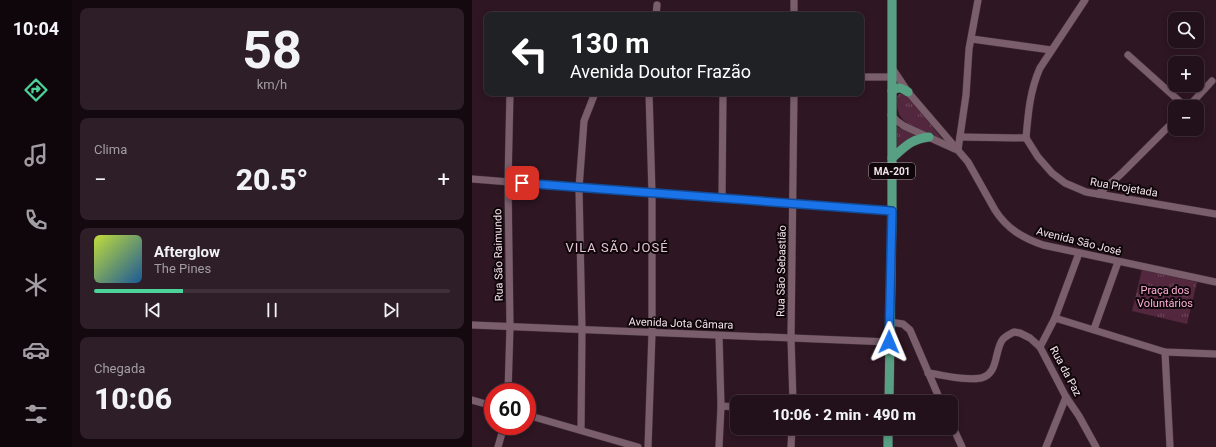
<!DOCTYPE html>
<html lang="pt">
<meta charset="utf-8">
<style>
body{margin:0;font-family:Roboto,sans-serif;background:#2e1e27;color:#f1f3f6;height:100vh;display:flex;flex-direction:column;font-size:15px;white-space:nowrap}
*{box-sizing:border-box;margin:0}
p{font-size:13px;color:#a29da2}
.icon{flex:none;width:22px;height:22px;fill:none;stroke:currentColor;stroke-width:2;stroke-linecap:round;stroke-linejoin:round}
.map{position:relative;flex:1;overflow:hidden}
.sheet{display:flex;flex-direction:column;gap:8px;padding:8px;background:#13090e;width:400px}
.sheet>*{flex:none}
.top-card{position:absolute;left:12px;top:12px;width:380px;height:84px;border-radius:8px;box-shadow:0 2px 6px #0003,0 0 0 1px #3f3039;background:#202124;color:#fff;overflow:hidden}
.controls{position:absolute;left:696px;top:12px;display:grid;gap:8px}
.controls a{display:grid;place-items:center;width:36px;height:36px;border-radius:8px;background:#22101a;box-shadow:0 2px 6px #0003,0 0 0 1px #3f3039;font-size:20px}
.speed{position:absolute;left:12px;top:383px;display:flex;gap:8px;font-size:20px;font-weight:700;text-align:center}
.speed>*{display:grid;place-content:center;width:52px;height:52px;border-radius:50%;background:#22101a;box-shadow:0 2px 6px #0003,0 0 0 1px #3f3039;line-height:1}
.speed .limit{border:6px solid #d22;background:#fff;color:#111}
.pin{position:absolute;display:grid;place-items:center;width:34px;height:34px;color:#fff;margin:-17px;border-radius:8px;box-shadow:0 2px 6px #0006}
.me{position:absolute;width:44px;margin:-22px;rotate:1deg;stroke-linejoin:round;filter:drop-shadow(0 0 3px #0008)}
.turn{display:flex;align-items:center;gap:14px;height:84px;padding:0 20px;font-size:18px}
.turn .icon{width:52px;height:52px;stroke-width:2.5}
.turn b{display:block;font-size:28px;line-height:34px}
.big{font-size:30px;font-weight:800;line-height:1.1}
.sheet .card{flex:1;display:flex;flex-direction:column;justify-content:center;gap:6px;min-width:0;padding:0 14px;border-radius:8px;background:#2e1e27}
.sheet .dial{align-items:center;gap:0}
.dial b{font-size:52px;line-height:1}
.song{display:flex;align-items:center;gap:12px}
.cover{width:48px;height:48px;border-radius:6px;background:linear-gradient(135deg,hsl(70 70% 55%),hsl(210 70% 35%))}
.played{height:4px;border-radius:2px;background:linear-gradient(90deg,#4dd39a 25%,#3f3039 25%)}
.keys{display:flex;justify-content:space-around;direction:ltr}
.heat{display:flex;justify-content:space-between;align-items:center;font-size:22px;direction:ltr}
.trip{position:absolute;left:258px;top:395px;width:228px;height:40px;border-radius:8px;background:#22101a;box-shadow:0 2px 6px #0003,0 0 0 1px #3f3039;font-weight:800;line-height:40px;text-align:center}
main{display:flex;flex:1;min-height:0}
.menu{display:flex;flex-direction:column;width:72px;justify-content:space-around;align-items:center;background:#0e060a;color:#a29da2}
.menu .icon{width:28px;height:28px}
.menu .on{color:#4dd39a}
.menu b{font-size:18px;color:#f1f3f6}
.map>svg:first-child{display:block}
.grass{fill:url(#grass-tufts)}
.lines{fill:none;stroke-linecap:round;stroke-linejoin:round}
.minor-casing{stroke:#413038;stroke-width:8}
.major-casing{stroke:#413038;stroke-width:10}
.minor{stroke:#7b5e6c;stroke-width:7}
.major{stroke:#57a083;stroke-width:9}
.route-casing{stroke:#114b97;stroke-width:10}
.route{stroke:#1a73e8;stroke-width:7}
.labels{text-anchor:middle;stroke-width:4;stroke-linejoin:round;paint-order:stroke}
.shield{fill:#0f060a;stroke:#afa0a6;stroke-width:1}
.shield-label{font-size:10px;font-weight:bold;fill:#f3e2e9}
.street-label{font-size:11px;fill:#f3e2e9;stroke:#0f060a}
.park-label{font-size:11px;fill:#ffaed5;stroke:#0f060a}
.quarter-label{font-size:13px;letter-spacing:1px;fill:#e5c5d3;stroke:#0f060a}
</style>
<main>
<nav class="menu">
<b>10:04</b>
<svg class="icon on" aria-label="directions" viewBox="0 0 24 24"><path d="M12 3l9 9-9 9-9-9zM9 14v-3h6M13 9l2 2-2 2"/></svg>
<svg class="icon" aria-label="music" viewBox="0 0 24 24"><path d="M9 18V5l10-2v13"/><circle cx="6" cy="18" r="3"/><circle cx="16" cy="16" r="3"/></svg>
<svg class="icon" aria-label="phone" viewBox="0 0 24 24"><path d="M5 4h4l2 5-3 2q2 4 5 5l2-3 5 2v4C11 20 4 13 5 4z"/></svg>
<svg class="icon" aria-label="climate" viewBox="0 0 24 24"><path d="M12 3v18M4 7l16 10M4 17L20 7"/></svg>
<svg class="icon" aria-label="car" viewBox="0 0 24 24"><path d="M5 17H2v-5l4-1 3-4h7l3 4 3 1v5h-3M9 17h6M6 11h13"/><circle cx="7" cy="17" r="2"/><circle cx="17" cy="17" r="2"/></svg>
<svg class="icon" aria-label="filters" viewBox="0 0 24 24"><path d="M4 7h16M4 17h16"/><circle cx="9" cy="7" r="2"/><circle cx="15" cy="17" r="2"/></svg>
</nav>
<section class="sheet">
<div class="card dial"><b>58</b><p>km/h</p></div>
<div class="card"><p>Clima</p>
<div class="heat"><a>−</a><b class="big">20.5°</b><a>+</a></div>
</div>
<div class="card">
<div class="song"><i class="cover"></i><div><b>Afterglow</b><p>The Pines</p></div></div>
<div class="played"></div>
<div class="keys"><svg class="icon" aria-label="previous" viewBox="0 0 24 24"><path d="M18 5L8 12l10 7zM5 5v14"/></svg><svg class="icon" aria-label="pause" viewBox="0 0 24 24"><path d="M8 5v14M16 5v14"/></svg><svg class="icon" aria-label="next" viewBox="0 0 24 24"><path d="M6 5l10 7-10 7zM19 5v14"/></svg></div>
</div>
<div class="card"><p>Chegada</p><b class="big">10:06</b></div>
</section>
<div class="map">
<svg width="744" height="447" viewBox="0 0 744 447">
<defs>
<pattern id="grass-tufts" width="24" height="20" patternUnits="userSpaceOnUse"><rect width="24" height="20" fill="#53273e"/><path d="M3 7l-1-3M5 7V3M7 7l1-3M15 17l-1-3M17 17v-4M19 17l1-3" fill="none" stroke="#6c465a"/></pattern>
</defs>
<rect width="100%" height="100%" fill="#2e1622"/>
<g class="grass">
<path d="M427 94H432L437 97 470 139C453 132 424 126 425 103 425 99 424 97 427 94Z"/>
<path d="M425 127 445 135 436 139 425 149Z"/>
<path d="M670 269 725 282 715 324 660 311Z"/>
</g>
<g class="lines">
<defs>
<g id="minor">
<path d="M322 0V15"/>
<path d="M184 15 185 5"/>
<path d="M500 39 579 50"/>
<path d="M656 55 714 107"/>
<path d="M420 68 436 92 496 162 523 210C535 229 551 238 571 245L744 282"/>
<path d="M389 77H419"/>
<path d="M716 107 740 81"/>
<path d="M419 115 425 121 432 126 483 149"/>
<path d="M488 137 554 138"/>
<path d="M554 138 566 157 580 173 593 183 614 192 744 214"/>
<path d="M554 138C556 114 558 90 568 68L613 0"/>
<path d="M486 150 494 95 497 49 506 0"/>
<path d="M0 179 420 211"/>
<path d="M626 194 649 174 703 120"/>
<path d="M250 198 251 93"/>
<path d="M583 318 607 253"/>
<path d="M418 322 431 324 438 330 469 402"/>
<path d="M0 325 417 342"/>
<path d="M622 329 646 262"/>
<path d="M568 347 583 318 693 352 744 354"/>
<path d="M693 352 698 447"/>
<path d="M456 373C472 375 492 381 509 378 527 374 522 350 531 339 534 336 538 334 542 332L548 333 558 338 568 347 594 397 607 416 624 447"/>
<path d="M36 392 38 327 36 182 38 93"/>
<path d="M0 400 21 406"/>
<path d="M321 402 319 338 322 93"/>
<path d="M249 406 265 407"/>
<path d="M55 415 166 447"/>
<path d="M479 423 490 447"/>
<path d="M109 430 110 330 107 188 112 121 123 93"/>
<path d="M26 447 32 426"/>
<path d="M176 447 180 333V193L177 93"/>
<path d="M247 447 249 406 247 336"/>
<path d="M319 447 320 428"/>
<path d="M574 447 594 397"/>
</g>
<g id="major">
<path d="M420 91C426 86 430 88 436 92"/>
<path d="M420 158C433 147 439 139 457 137"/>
<path d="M417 402 420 211V0"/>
<path d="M416 447V428"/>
</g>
</defs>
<use href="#minor" class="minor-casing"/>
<use href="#major" class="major-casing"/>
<use href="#minor" class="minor"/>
<use href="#major" class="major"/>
</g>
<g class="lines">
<defs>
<path id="route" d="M50 183 420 211 417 342"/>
</defs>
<use href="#route" class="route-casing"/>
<use href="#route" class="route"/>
</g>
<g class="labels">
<rect class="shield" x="397" y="163" width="46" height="16" rx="3"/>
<g class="shield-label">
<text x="420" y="175">MA-201</text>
</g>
<g class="street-label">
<text transform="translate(652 187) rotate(10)" y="4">Rua Projetada</text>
<text transform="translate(607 241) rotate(14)" y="4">Avenida São José</text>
<text transform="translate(26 255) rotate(-91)" y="4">Rua São Raimundo</text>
<text transform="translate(309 271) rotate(-89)" y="4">Rua São Sebastião</text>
<text transform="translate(209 323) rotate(2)" y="4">Avenida Jota Câmara</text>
<text transform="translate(594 371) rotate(62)" y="4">Rua da Paz</text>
</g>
<g class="park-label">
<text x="693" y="294">Praça dos<tspan x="693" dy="13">Voluntários</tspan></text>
</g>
<g class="quarter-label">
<text x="145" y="252">VILA SÃO JOSÉ</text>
</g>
</g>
</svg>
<div class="controls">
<a><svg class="icon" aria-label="search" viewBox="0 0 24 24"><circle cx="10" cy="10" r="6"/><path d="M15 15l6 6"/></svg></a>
<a>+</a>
<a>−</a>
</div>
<div class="speed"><div class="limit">60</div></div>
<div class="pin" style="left:50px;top:183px;background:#d93025"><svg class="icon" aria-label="arrive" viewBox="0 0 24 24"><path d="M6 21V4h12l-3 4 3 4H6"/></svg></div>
<svg class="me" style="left:417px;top:342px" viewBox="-20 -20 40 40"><path d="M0-17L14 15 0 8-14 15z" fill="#1a73e8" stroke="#fff" stroke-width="4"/></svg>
<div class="trip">10:06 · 2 min · 490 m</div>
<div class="top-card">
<div class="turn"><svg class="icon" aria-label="left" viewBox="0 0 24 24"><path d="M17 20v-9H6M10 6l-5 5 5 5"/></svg><div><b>130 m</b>Avenida Doutor Frazão</div></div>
</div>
</div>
</main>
